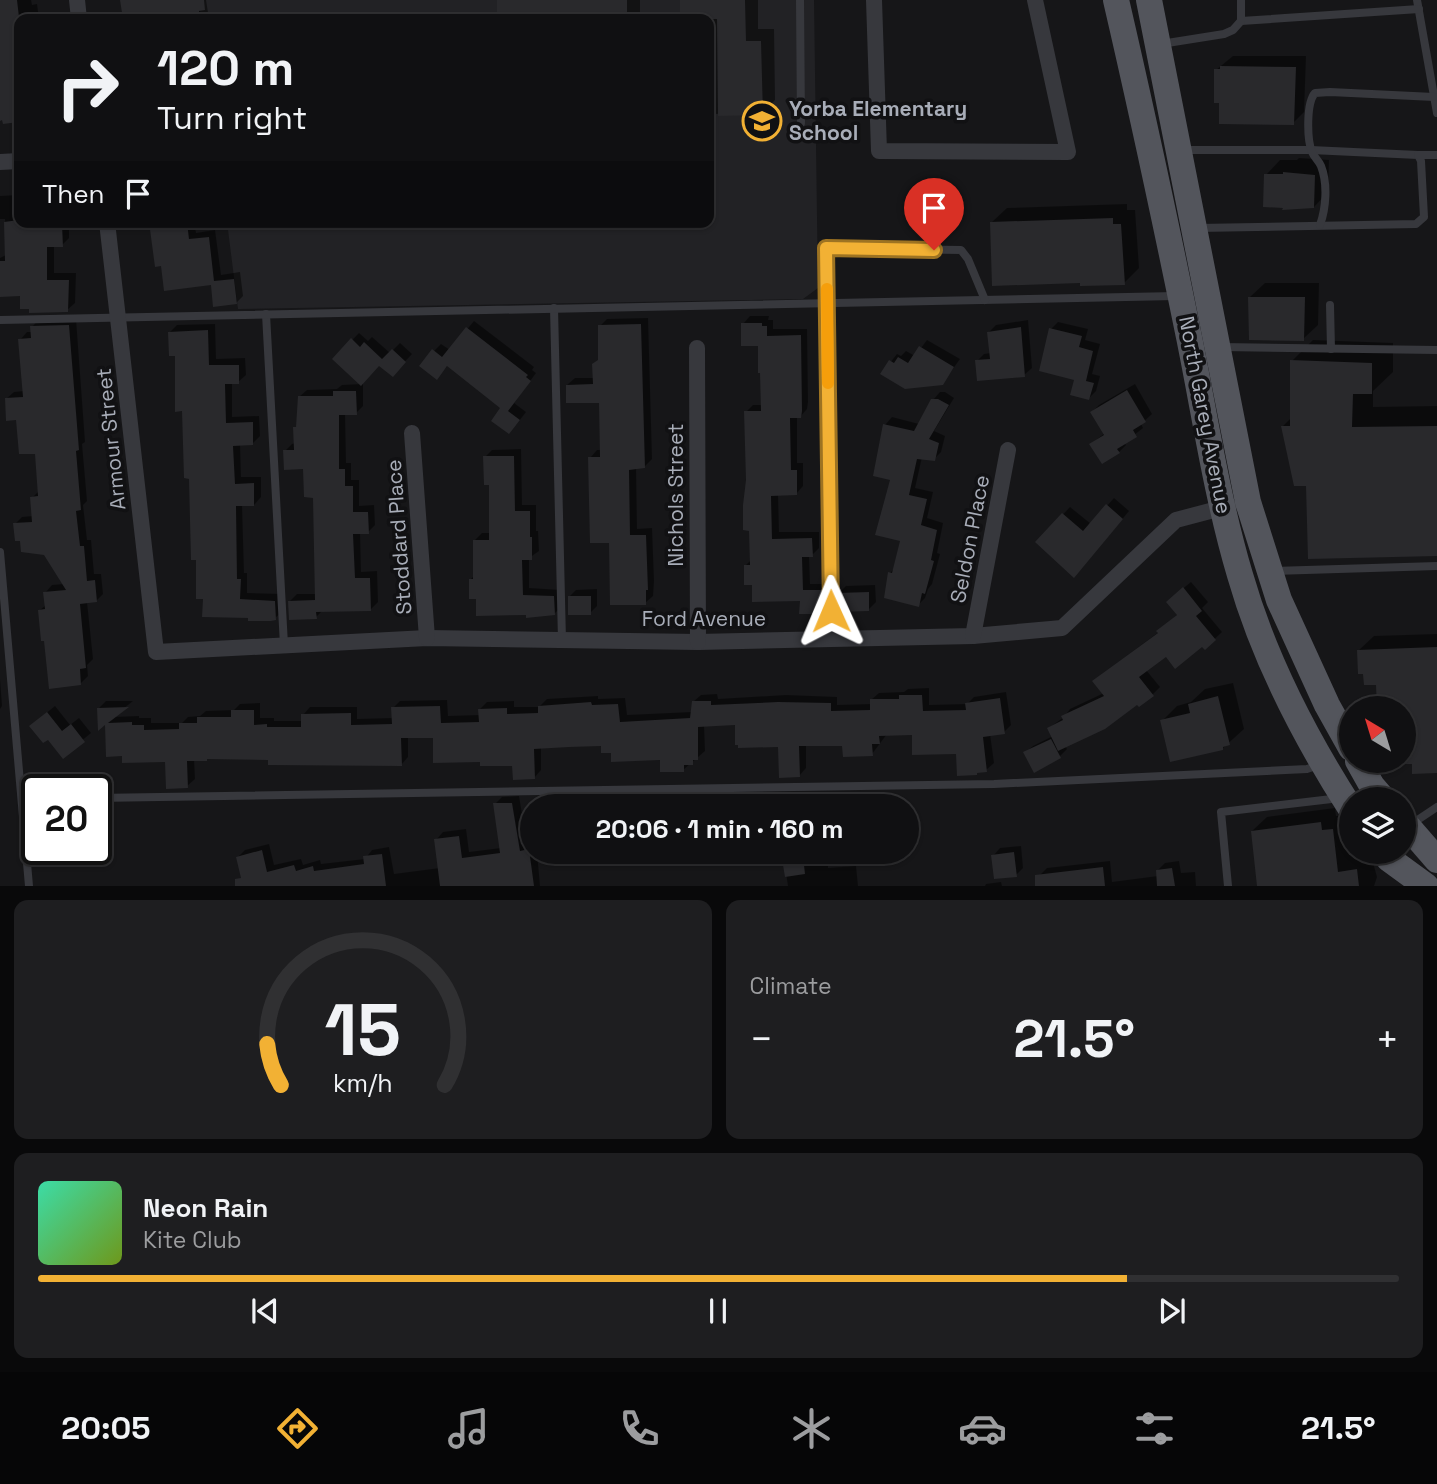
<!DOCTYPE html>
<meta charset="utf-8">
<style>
body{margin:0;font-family:"Space Grotesk",sans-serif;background:#1e1e20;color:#f1f3f6;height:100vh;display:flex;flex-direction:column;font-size:26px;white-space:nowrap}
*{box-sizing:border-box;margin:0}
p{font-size:23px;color:#9c9d9f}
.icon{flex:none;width:38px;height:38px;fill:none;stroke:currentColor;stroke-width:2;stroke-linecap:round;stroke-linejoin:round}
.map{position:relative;height:886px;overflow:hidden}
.drawer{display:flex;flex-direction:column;gap:14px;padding:14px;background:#09090a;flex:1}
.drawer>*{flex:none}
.banner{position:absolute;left:14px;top:14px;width:700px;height:214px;border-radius:14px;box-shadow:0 2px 5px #0004,0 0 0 2px #303032;background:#101012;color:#f1f3f6;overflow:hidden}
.needle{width:46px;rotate:322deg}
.fabs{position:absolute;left:1339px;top:696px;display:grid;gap:14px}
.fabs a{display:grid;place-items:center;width:77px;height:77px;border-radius:50%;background:#101012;box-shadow:0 2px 5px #0004,0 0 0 2px #303032;font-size:35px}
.speed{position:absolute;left:21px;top:774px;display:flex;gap:14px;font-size:35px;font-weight:700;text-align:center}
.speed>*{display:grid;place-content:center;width:91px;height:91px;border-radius:50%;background:#101012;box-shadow:0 2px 5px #0004,0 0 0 2px #303032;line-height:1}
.speed .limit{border:4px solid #111;border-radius:10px;background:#fff;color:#111}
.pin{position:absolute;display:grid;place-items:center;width:60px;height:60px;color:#fff;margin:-72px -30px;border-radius:50% 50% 50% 0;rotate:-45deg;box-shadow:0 0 7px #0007}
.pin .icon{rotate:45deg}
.me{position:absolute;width:77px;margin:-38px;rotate:359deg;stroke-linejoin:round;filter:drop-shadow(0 0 5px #0008)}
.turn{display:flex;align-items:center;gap:24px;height:147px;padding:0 28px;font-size:32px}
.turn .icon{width:91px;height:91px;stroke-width:2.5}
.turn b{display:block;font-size:49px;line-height:60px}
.then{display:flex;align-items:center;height:66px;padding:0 28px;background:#0003;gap:14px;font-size:26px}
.big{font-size:52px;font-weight:700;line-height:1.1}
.drawer .widget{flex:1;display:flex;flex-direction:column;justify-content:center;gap:10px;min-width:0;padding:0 24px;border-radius:14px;background:#1e1e20}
.drawer .dial{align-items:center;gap:0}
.dial svg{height:182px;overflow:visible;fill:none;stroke:#303032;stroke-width:7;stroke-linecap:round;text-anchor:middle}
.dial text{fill:#f1f3f6;stroke:none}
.song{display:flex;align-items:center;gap:21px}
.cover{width:84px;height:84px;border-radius:10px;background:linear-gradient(135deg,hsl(160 70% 55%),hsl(80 70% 35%))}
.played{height:7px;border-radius:4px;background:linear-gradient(90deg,#f2b134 80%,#303032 80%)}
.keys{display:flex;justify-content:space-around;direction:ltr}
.heat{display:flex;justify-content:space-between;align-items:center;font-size:38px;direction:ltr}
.drawer .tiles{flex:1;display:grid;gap:14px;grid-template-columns:1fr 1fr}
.widget:last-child{grid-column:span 2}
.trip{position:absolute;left:520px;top:794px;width:399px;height:70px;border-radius:35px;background:#101012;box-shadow:0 2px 5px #0004,0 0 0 2px #303032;font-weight:700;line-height:70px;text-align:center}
.tabs{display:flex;height:112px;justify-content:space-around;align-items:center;background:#060607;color:#9c9d9f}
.tabs .icon{width:49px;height:49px}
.tabs .selected{color:#f2b134}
.tabs b{font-size:32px;color:#f1f3f6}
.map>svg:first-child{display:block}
.built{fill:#222225}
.shadow{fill:#0007}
.building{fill:#29292c}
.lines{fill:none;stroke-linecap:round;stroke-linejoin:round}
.lane{stroke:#37383d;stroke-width:8}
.street{stroke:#37383d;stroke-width:16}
.primary{stroke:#53555c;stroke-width:26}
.route-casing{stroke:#9d7322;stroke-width:18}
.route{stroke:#f2b134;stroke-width:12}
.slow{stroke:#f59e0b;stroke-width:12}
.labels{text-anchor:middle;stroke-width:7;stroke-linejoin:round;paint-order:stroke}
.poi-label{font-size:21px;font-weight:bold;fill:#a8adb8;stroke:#111113;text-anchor:start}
.street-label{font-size:21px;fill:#a8adb8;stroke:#111113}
</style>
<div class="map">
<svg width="1437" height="886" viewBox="0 0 1437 886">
<rect width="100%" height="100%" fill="#161618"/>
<path class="built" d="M199 0H814L818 288 803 299 238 309 227 222H709V19H201Z"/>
<g class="shadow">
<path d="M0 0H31L32 5 37 4 39 19H19V120L4 122V118L0 119Z"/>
<path d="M117 0H206L209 19H125L122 0Z"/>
<path d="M498 0H640V19H499Z"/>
<path d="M682 0H758V29H774L775 100 762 113 712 114 709 117V19H682Z"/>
<path d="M1233 56H1306L1304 112 1293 123 1221 101 1216 70Z"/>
<path d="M1299 158 1329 160 1328 192 1314 207 1266 175 1280 160H1297Z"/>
<path d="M19 195V222H69V238L62 245 54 246V273H76L75 303 67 310 22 295H0V258L6 255 5 219H0V196Z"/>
<path d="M1127 204V210H1135L1139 268 1124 283 1082 281 992 222 1007 208Z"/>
<path d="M150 222H194L196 233 215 230 221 275 240 272 243 296 236 303 212 283 162 264Z"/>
<path d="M1265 283H1319L1318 325 1303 339 1250 297Z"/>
<path d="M750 316H769L768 320H773V329H807L808 402 807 409 800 417H797V463H803V486L796 494H778L779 532H819V548L812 555 809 556 810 584H830V605L823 612 801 599 753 583 746 565 751 560 746 412 753 405H762L760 344 743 324Z"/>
<path d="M648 318 652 459 645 466 636 467 637 529 652 528 654 581 653 596 645 603 611 542 590 458 597 450H601L600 401 567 385 575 378H594L600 359V326L607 319Z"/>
<path d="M39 319H76L85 442 82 444 87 501 83 505 87 540H91L94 574H101L103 594 96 601 87 602 93 659 87 665 88 676 80 684 40 610 46 605 45 593 52 585 64 584 45 553 21 539 15 524 22 517 33 516 32 498 40 490 37 452 6 399 14 392 24 391 20 340 27 332H32V327Z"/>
<path d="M1028 320 1032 368 1024 375 977 361 984 354 991 353 989 332 996 325Z"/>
<path d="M474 321 534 367 532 370 536 373 514 403 526 412 516 425 503 408 448 365 437 377 434 351 441 344 450 350Z"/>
<path d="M1058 322 1088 329 1085 340 1100 344 1092 374 1100 376 1096 391 1089 398 1051 329Z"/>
<path d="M215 324 216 359 245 358 246 375 238 382H232V417L259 416 260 436 252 444H240L241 477H261V497L254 505H242L244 573H247V593L282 594 283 611 275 618 250 616 204 597 198 558 184 410 177 355 170 332 177 325Z"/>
<path d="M359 333 368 341 372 337 390 353 400 343 412 354 393 374 380 364 363 382V406L356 413H345L346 463H351V480H359V506L374 505 375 525 368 532H360L361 572 377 571 378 602 371 609 323 610 316 617 290 601 297 594H317L315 496 305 467 285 451 292 444 296 443 299 397 307 390 337 389 342 385 362 384 334 359Z"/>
<path d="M927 340 960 359 942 384 882 373 897 354 901 356 906 351 915 356Z"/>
<path d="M1313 340 1393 343V372L1373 391V407L1437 406V554L1308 484 1283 426 1292 417V361Z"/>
<path d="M1135 384 1152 414 1141 424 1143 428 1124 443 1126 445 1119 452 1091 444 1105 433 1092 412 1099 405Z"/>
<path d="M940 392H945L954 398 934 431 945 436 941 452 934 459 922 457 915 488 933 492 927 518 943 523 937 553 940 554 932 584 928 589 925 598 918 605 890 573 895 568 902 540 885 425 892 417 919 424 933 400Z"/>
<path d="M521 449 522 505H536V531H538L539 551 529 558V588L561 590V607L554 614 478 597 471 579 475 575V540L482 533H491V483L485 457 492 450Z"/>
<path d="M1114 498 1129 511 1081 569 1037 542 1070 507 1091 524Z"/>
<path d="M1191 582 1208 602 1202 608 1222 632 1205 648 1202 645 1166 655 1146 670 1160 687 1153 694 1139 705 1137 702 1065 746 1067 749 1060 756 1025 753 1033 746 1053 736 1049 728 1064 717 1070 709 1104 693 1102 674 1159 632 1178 614 1175 595Z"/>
<path d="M875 585 876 602 869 609 839 593 846 586Z"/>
<path d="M597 589V606L590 613 569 597 576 590Z"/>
<path d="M1437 634V772L1413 762 1408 751H1404V709L1378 683 1359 650 1374 636Z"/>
<path d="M0 679 2 706 0 709Z"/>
<path d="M1233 683 1244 729 1223 748 1162 721 1177 706 1191 702 1205 689Z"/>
<path d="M929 688V705L967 704 974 697 1006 692 1011 725 1004 732 990 734 994 763 986 770 958 752 914 733 887 734 872 754 844 745H806V768L799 776 780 746 737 723 704 725 705 751 683 770 662 758 612 751 602 744 541 747V770L534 778 514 764 482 760 435 736H408V757L401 765 269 758 194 759 195 779 187 786 166 760 124 755 99 708 106 701H133L113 717 139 716V718H151V723H182L188 717 200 716 206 711 234 710 240 704 260 703V718H274V721H303V715L310 707H357V719L393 718V708L400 701 447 700 448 716 480 715V709L487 702 514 701V707H539L547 699 598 696V699L625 698 627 715 692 712 693 702 701 695 717 694 718 699 786 695 837 697V705L872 704 871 700 879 693 904 692 908 689Z"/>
<path d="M55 706 70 725 79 718 91 733 63 756 48 737 39 719Z"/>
<path d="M824 792 826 807H796V802L803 795Z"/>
<path d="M758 795 759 807H733V804L740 797Z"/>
<path d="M519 796 527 844H532V852H537L540 886H267L238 857 245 850 269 844 274 865 301 859 303 865 320 860 321 864 365 859 372 850 389 847 394 874 440 868 436 840 443 832 466 829 469 852 501 848 495 804 502 797Z"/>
<path d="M1335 808 1336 816 1347 815 1353 858 1371 855 1377 877 1374 886H1259L1252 831 1267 817Z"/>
<path d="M1021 846 1023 868 1016 875 993 856 1000 848Z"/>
<path d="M792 852H810L812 866 828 864V868L856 866 858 886H788L784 860Z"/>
<path d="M1110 861 1112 882 1158 876 1157 871 1165 863 1179 861 1181 873 1195 872 1196 886H1041L1040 875 1047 868Z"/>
<path d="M1001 882 1002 886H985L986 884Z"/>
</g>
<g class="building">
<path d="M0 0H17L19 17V122L3 124 2 120 0 121Z"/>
<path d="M120 0H204L205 10 199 11 200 19H177V14L123 19Z"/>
<rect x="497" y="0" width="130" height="19"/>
<path d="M680 0H745L746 41H761L763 115 718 116 717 19H680Z"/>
<path d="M1220 66 1296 67 1294 125 1219 124V103H1214V69H1220Z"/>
<path d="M1283 172 1315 175 1314 208 1282 210 1283 208 1263 207 1264 174H1283Z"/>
<path d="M1113 218V224H1121L1125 285 1080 286V283L992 286 990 222Z"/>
<path d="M19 220V222L62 224 63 247H47V280H69L68 312 29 313V309H20V296L0 297V261H5L4 222Z"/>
<path d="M149 222H187L189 239 209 237 214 281 234 279 237 304 213 307 211 285 164 291 161 266 155 267Z"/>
<path d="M1248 297H1305L1304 341 1249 340Z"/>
<path d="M741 323H762V326H767V336L801 335 802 411 801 418H790L791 470H797V495L771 496 772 539 812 538 813 557H802L803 590H824V614H799L800 601 752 602V585H744V565H750L749 531 743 530V505L746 480 744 411H761L760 373H758V346H741Z"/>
<path d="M641 324 645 468 629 470 630 535H646L648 590H646V605H610L609 543H590L588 457H600L599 403H566V385L593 384 592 364 598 360V325Z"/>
<path d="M69 325 79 450 76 451 81 510 76 511 80 546H84L87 581 95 580 97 602 80 604 86 668 80 669 81 685 49 689 44 641H41L38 610 45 609 43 592 66 590 44 555 21 552 20 541H15L13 523 32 522 30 497 38 496 35 454H19L16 420 6 421 5 398 23 397 18 339 31 338 30 326Z"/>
<path d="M466 327 528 375 526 377 531 381 508 411 520 420 509 434 491 421 500 408 447 366 437 380 419 366 432 349 442 357Z"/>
<path d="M1021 327 1025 377 977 381 975 360 990 359 987 332Z"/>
<path d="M1049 328 1082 336 1079 347 1093 351 1086 381 1094 383 1089 400 1070 395 1074 380 1039 371Z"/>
<path d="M208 330 209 365H239V384H225L226 423 253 422V445L233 446 235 484 254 483V506H236L237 579H241L240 599 275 601 276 620 271 621H248V618L202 617 203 599H196V560H191L189 479 184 478 182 411 175 412V356H169L168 332Z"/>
<path d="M351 338 360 347 364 342 382 359 392 349 406 362 393 377 379 366 361 386 332 359Z"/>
<path d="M919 346 954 367 943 385 905 389 880 374 889 360 894 363 898 357 908 363Z"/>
<path d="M1290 360 1372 363V394H1353L1352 427 1437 426V556L1308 559 1306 486H1294L1281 426H1290Z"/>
<path d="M1127 390 1146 422 1133 430 1137 437 1117 449 1120 453 1102 464 1089 444 1104 435 1090 412Z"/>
<path d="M333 391H356L357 415H339V469H345V486H353V512H368L369 534H353L355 578H370L371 611 316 612 317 619 289 620 288 601 315 600 313 498 304 497 303 469 284 470 283 450H294L293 427H296L298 396H333Z"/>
<path d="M931 399H938L949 405 929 439 939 443 935 461 917 459 909 495 927 499 921 525 937 530 931 560 934 561 925 594 922 593 919 607 884 598 888 572 892 573 900 541 875 535 890 480 873 476 883 424 914 431Z"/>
<path d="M483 456H514L515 511H530V537H532V560H522L523 595 554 596 555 615 526 618V615L476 616V599H469V579H473V540H489V485H484Z"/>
<path d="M1106 504 1123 519 1074 578 1035 542 1062 513 1083 531Z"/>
<path d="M1183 587 1202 611 1196 616 1216 640 1205 650 1202 647 1175 669 1166 657 1139 677 1154 696 1139 707 1137 705 1105 729 1058 751 1047 728 1063 720 1061 716 1104 696 1092 681 1158 633 1156 631 1177 615 1166 602Z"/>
<path d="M869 592V611L837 612V593Z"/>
<rect x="568" y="596" width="23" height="19"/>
<path d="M1437 647V773L1412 774V764H1406V753H1404V709H1377L1376 685H1364L1363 674H1358L1357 650Z"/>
<path d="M899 695H922L923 711 966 710 965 703 1000 698 1005 734 983 737 987 772 977 773V775L957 776 956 754 912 755V735L879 736 880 744H872L873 756 843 757 842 746H799L800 777 779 778 778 747 738 748V745H735V725L698 727V760H693V765H684V772H660V760L611 762V753H601V746L569 747 534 749 535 779 513 780 512 766H480V762L433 763V738H401L402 766 268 765V760L207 759V761H187L188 788 166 789 165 762 122 763V756L106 757 105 725 98 731 97 708 129 707 108 723 132 722V725H144V730L179 729V723H197V717H231V710H254V725L267 724V727H301V714L351 713V725L392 724 391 707 440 706 441 723 479 722 478 709 507 708V714L538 713V706L591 702 592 705 618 704 620 722 690 718 692 701H711V705L778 702 831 703V711L870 710V699H899Z"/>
<path d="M1218 696 1230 745 1223 747V750L1170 762 1160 720 1190 713 1188 704Z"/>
<path d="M47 712 62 731 71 724 85 742 63 759 48 740 43 743 29 726Z"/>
<path d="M1051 739 1061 758 1034 773 1023 752Z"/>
<path d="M493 803H512L520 851 529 849 534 886H440L434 839 459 836 462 858 500 853Z"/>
<path d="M1321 822 1322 830 1333 829 1338 872 1357 869 1359 886H1257L1251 831Z"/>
<path d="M262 850 267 872 294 865 296 871 313 866 314 871 364 864 363 856 382 854 386 886H235V879L241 878 236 857Z"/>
<path d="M1014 852 1017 877 994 879 991 855Z"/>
<path d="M803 856 805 874 785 877 782 859Z"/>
<path d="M1103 867 1105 886H1035V875Z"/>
<path d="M1172 868 1175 886H1157L1156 870Z"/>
</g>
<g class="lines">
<g class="lane">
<path d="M800 0 801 123"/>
<path d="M1417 0 1437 113"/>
<path d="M1241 21 1419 9"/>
<path d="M1161 44 1224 34 1233 30 1241 21V0"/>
<path d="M1181 150H1311L1418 155 1421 161 1424 217 1416 224 1198 228"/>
<path d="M1418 155H1437"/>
<path d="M1320 225C1326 208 1328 184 1321 166 1319 161 1314 157 1312 152 1307 140 1306 103 1315 93L1330 92 1434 97"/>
<path d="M1330 305 1331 349"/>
<path d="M554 308 562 640"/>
<path d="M266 314 284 645"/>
<path d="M0 320 1176 296"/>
<path d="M1221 347 1437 350"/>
<path d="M0 552 29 886"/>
<path d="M1273 571 1437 566"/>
<path d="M831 639 826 248 961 250 968 259 985 300"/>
<path d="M96 798 994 784 1307 769 1319 765"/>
<path d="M22 799H37"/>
<path d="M1410 825 1437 807"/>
<path d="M1228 886 1221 812 1340 798"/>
</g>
<g class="street">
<path d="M77 0 79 19"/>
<path d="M874 0 879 151 1068 152 1035 0"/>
<path d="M0 162 19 161"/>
<path d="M107 222 156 652 427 638 698 642 973 636 1062 628 1176 520 1229 506"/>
<path d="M697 348 698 642"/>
<path d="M412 433 427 638"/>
<path d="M973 636 1008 450"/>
</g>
<g class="primary">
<path d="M1116 0C1142 112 1166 224 1189 337 1205 416 1217 498 1240 575 1264 659 1304 736 1351 809"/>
<path d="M1149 0 1248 502 1279 600 1327 705 1351 748"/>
<path d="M1358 761 1372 786 1384 800"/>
<path d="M1404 822 1437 860"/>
<path d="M1389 859 1426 886"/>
</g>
</g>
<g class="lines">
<defs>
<path id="route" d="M831 611 826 248 934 250"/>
</defs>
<use href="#route" class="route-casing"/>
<use href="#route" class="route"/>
<path class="slow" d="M827 289 828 383"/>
</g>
<defs>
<symbol id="school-ring" viewBox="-11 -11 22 22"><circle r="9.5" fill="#111113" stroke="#f2b134" stroke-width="1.5"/><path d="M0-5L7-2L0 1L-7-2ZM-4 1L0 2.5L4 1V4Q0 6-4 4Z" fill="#f2b134"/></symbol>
</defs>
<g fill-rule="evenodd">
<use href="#school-ring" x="740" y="99" width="44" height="44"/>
</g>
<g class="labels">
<g class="poi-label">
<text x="789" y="116">Yorba Elementary<tspan x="789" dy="24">School</tspan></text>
</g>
<g class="street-label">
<text transform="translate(1205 415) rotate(79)" y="7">North Garey Avenue</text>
<text transform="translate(111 439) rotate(-96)" y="7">Armour Street</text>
<text transform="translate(676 495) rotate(-90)" y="7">Nichols Street</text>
<text transform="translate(399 537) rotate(-94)" y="7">Stoddard Place</text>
<text transform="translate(970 539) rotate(-79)" y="7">Seldon Place</text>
<text x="704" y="626">Ford Avenue</text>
</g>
</g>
</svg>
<div class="fabs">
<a><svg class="needle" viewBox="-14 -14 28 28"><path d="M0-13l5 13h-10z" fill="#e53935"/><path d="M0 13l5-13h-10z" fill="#9c9d9f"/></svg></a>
<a><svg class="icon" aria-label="layers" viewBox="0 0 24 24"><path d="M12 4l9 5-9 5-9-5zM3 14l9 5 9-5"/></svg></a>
</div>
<div class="speed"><div class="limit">20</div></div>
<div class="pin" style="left:934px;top:250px;background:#d93025"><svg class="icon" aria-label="arrive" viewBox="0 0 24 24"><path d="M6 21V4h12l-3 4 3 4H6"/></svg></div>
<svg class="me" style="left:831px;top:611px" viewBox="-20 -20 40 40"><path d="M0-17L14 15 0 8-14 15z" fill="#f2b134" stroke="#fff" stroke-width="4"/></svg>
<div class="trip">20:06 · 1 min · 160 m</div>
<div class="banner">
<div class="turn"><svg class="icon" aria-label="right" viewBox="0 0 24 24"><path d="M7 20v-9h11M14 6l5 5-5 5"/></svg><div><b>120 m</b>Turn right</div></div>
<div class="then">Then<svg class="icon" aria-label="arrive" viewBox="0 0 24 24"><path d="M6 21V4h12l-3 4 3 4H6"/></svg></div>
</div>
</div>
<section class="drawer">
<div class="tiles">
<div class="widget dial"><svg viewBox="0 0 100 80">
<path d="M14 69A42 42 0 1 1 86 69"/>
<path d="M14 69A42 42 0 0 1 8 51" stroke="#f2b134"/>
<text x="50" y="56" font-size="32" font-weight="700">15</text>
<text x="50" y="72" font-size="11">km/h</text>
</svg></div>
<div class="widget"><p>Climate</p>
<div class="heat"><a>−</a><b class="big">21.5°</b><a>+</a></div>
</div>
<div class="widget">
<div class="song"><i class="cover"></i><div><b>Neon Rain</b><p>Kite Club</p></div></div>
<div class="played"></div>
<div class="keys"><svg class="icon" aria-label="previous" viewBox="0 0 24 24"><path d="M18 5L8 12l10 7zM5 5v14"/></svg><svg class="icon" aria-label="pause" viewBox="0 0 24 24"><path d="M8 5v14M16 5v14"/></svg><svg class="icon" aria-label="next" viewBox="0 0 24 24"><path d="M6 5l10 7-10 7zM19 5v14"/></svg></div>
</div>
</div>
</section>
<nav class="tabs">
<b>20:05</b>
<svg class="icon selected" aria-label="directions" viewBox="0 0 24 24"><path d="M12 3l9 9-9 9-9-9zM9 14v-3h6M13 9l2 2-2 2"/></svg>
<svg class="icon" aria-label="music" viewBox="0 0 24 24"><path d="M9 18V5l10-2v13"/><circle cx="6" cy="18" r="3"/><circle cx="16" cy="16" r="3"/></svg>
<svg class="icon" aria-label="phone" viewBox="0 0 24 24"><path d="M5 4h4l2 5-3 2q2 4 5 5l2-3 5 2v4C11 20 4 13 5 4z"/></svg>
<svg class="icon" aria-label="climate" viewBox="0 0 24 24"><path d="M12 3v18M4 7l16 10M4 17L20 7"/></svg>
<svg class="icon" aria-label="car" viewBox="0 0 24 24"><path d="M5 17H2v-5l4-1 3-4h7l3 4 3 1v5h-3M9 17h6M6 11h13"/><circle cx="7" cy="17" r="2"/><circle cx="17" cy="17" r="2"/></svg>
<svg class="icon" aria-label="filters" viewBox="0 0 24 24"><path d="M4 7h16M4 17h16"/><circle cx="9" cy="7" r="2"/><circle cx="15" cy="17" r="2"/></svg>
<b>21.5°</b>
</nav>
